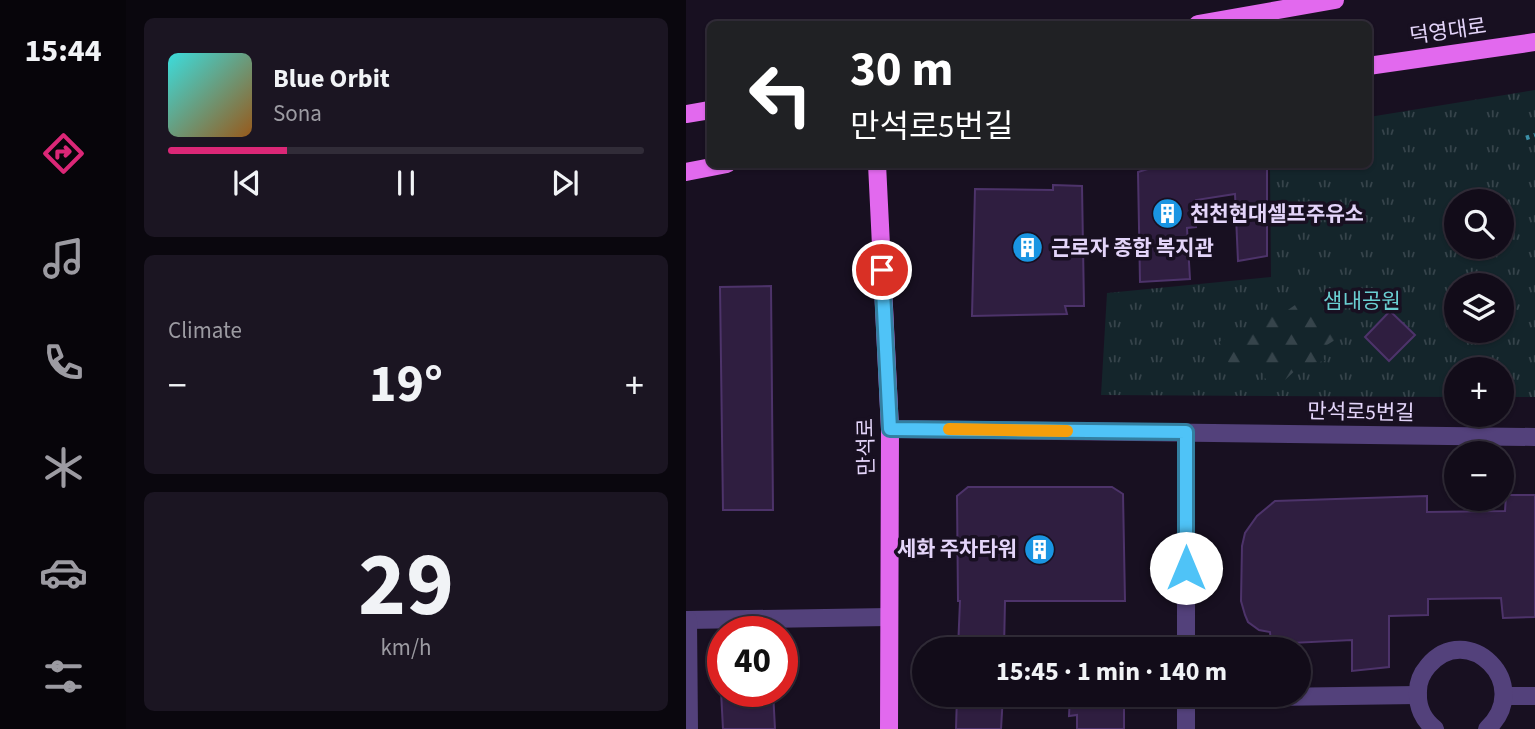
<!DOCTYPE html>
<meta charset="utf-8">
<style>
body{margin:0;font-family:"Source Sans 3","Noto Sans KR",sans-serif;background:#1b1522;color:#f1f3f6;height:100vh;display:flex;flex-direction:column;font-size:26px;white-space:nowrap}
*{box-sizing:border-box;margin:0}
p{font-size:23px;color:#9c9ba2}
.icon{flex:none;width:38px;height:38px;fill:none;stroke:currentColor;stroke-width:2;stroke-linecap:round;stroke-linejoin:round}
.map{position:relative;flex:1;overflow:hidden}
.details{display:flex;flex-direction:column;gap:18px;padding:18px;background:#0a070e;width:560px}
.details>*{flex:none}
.hud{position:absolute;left:21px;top:21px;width:665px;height:147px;border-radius:10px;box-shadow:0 2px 5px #0004,0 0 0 2px #312c38;background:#202124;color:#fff;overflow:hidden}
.controls{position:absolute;left:758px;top:189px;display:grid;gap:14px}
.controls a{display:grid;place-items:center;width:70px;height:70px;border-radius:50%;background:#120c19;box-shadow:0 2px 5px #0004,0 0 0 2px #312c38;font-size:35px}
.speed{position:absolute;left:21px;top:616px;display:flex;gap:14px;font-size:35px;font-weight:700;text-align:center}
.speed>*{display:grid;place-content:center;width:91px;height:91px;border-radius:50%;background:#120c19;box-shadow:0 2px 5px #0004,0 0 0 2px #312c38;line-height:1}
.speed .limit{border:10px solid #d22;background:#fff;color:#111}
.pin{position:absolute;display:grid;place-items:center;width:60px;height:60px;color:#fff;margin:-30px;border:4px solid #fff;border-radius:50%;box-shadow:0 2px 7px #0007}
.me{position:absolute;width:77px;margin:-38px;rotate:0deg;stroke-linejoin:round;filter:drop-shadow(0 0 5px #0008)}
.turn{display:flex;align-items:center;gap:24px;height:147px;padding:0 28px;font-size:32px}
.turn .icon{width:91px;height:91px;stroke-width:2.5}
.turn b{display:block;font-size:49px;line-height:60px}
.big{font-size:52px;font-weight:700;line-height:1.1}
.details .tile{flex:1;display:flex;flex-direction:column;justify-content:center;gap:10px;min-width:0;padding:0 24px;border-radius:10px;background:#1b1522}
.details .dial{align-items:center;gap:0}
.dial b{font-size:91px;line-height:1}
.song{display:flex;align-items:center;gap:21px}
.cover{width:84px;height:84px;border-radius:10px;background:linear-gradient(135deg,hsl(180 70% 55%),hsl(30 70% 35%))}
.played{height:7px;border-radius:4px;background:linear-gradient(90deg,#db2777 25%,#312c38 25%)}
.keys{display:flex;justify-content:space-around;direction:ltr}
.heat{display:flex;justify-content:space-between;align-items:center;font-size:38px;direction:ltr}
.trip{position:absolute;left:226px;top:637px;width:399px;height:70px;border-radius:35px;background:#120c19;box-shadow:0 2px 5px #0004,0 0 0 2px #312c38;font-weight:700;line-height:70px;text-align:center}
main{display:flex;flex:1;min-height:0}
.tab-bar{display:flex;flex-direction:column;width:126px;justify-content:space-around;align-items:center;background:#07050a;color:#9c9ba2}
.tab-bar .icon{width:49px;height:49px}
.tab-bar .active{color:#db2777}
.tab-bar b{font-size:32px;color:#f1f3f6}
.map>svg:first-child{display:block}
.grass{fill:url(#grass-tufts);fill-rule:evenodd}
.forest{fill:url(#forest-firs)}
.building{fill:#2f1e40;stroke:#4d336a;stroke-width:2}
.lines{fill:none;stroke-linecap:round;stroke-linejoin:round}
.path{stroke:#3c90a8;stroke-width:4.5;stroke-dasharray:3.5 5;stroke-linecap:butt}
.minor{stroke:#53417b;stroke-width:18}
.major{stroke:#e269ee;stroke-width:18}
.route-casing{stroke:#337fa1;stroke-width:18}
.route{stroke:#4fc3f7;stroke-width:12}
.slow{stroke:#f59e0b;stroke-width:12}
.labels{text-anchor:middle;stroke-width:7;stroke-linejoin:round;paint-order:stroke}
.street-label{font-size:21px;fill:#e4d5fa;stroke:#181021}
.poi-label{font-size:21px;font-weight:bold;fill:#e4d5fa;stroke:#181021;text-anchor:start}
.park-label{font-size:21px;fill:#6acfd2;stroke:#181021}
</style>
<main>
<nav class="tab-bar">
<b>15:44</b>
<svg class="icon active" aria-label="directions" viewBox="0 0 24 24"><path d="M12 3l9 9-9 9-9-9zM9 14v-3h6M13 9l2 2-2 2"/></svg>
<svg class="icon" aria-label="music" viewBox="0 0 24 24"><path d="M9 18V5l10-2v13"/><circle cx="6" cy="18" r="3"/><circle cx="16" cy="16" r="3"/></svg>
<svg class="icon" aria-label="phone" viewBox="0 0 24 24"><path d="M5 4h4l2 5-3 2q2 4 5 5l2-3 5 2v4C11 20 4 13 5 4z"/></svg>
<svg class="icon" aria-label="climate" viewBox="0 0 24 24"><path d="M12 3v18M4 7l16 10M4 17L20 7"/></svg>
<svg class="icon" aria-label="car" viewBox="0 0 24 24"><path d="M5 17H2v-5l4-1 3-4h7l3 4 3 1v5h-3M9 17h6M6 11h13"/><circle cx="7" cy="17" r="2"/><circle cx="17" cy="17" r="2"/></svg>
<svg class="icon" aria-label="filters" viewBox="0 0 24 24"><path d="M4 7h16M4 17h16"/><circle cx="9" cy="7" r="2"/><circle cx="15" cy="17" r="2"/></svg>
</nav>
<section class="details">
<div class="tile">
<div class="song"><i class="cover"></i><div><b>Blue Orbit</b><p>Sona</p></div></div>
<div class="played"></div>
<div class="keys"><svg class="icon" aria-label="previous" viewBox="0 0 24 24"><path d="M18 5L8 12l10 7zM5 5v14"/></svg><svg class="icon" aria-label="pause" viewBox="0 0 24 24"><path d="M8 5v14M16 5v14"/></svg><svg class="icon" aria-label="next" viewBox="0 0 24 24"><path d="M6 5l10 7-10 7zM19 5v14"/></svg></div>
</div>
<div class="tile"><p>Climate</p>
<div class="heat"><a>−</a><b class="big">19°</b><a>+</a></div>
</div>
<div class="tile dial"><b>29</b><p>km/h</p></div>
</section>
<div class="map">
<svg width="849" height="729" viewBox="0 0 849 729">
<defs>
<pattern id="grass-tufts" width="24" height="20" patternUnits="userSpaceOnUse" patternTransform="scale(1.75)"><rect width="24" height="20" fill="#14252b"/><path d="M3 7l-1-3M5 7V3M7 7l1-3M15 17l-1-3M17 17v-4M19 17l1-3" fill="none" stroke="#36444b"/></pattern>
<pattern id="forest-firs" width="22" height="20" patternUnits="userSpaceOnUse" patternTransform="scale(1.75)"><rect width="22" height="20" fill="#14252b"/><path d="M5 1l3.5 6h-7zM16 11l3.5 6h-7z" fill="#36444b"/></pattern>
</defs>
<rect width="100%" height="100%" fill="#181021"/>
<path class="grass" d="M849 90V397H816V369H770V397L415 395 421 293 585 277 584 165 682 164 683 117ZM770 201H816V247H770ZM770 285H816V331H770Z"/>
<path class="forest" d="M622 296 638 304 652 338 633 350 639 361 615 365 599 380 583 385 572 365 546 370 533 342 561 327 575 328 586 307 599 312Z"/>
<g class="building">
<path d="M478 164H581V256L552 261 549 194 510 200V227L501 228 504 279 454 282 452 172Z"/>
<path d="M367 185 396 186 398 306H379L381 314 286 316 289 189 367 190Z"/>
<path d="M85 286 87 510H37L34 287Z"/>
<path d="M704 311 729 335 703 361 679 337Z"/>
<path d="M282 487H426L437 494 439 601H319L318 649H272L274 601H272L271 496Z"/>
<path d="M820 495H849V617L817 618 815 598 742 599V615L703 616V667L666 671V640L585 644 584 632 573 630 562 622 559 615 555 601 556 546 559 533 571 516 589 501 741 496V512L819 511Z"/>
<path d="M35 691H87L89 729H37Z"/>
<path d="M271 695H317L315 729H270Z"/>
<path d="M384 695H438V729H391V715L383 716Z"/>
</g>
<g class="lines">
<path class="path" d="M840 138 849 135"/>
<g class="minor">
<path d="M204 429 849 437"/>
<path d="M0 620 203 617"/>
<path d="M2 620 3 729"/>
<path d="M500 649V432"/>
<path d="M819 696H849"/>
<path d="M500 698 732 695"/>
<path d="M500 729V695"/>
<path d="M749 729C737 720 731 706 732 691 732 682 736 673 742 666 781 619 849 684 801 729"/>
</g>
<g class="major">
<path d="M512 24 649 0"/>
<path d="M682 66 849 42"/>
<path d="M0 114 24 110"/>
<path d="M191 164 204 429 203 729"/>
<path d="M0 172 41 164"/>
</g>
</g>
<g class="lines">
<defs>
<path id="route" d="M196 270 204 429 500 432V568"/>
</defs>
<use href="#route" class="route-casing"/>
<use href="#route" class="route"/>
<path class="slow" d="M263 429 381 431"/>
</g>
<defs>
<symbol id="building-disc" viewBox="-11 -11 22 22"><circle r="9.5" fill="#1a95e2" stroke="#181021"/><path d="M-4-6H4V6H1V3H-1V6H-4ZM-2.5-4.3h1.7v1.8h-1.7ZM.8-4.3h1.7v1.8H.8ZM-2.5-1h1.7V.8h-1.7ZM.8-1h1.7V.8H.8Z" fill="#fff"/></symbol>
</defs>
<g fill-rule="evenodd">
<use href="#building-disc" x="464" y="196" width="35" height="35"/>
<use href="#building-disc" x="324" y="230" width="35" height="35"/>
<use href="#building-disc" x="336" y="532" width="35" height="35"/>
</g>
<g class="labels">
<g class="street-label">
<text transform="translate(762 31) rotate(-8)" y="7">덕영대로</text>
<text transform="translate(675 412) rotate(1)" y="7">만석로5번길</text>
<text transform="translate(180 447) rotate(-91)" y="7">만석로</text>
</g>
<g class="poi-label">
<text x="504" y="221">천천현대셀프주유소</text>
<text x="365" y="255">근로자 종합 복지관</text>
<text x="331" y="556" text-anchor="end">세화 주차타워</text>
</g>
<g class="park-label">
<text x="676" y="308">샘내공원</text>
</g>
</g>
</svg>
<div class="controls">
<a><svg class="icon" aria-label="search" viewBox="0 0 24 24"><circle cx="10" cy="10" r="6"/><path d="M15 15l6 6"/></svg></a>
<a><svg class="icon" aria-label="layers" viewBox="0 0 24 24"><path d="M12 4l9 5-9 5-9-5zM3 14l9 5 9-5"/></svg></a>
<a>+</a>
<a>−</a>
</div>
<div class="speed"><div class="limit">40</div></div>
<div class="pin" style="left:196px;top:270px;background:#d93025"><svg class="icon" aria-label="arrive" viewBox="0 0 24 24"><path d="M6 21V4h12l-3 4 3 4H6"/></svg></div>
<svg class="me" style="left:500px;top:568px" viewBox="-20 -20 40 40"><circle r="19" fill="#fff"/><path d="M0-13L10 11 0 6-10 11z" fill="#4fc3f7"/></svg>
<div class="trip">15:45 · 1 min · 140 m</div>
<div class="hud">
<div class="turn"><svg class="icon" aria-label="left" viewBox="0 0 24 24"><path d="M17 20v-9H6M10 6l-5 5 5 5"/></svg><div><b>30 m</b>만석로5번길</div></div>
</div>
</div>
</main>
